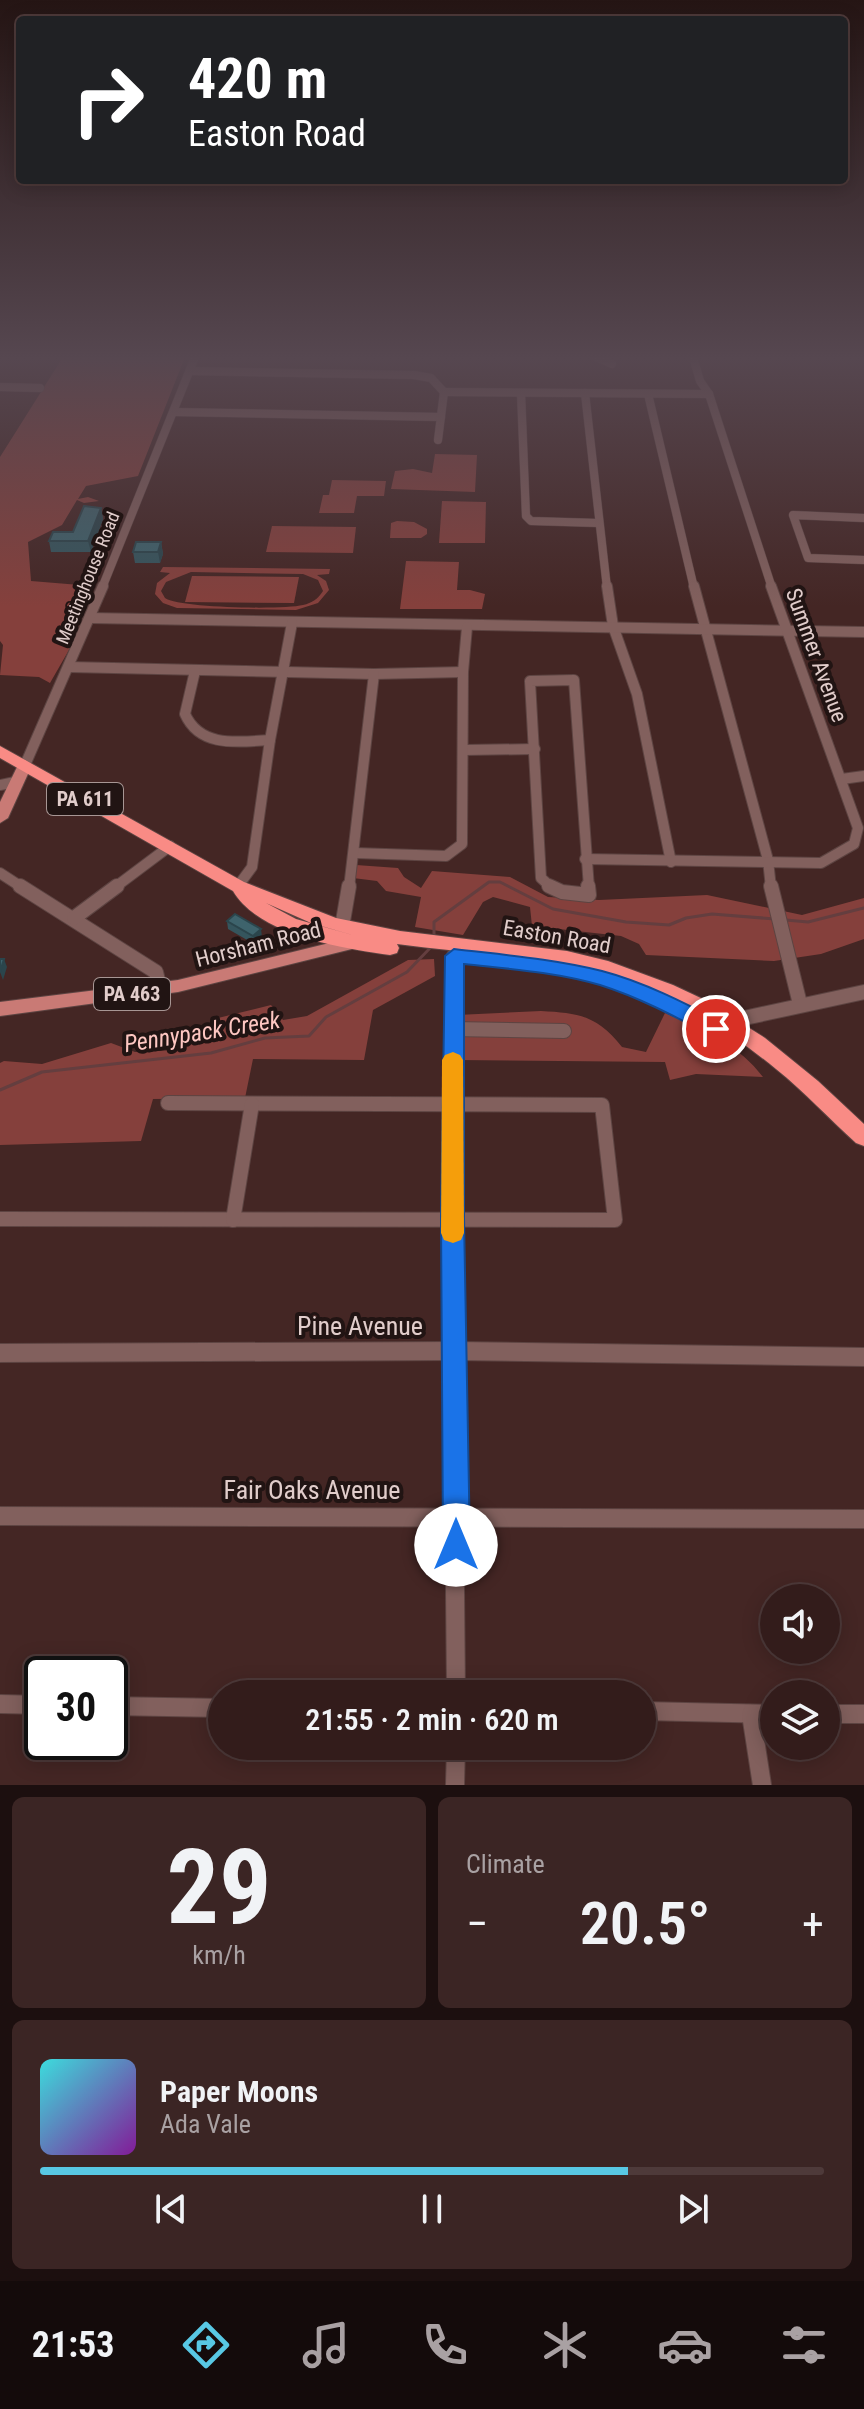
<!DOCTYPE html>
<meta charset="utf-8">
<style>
body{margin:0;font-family:"Roboto Condensed",sans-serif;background:#3b2524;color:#f1f3f6;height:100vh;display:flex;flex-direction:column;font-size:30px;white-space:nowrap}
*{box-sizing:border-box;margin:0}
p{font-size:26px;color:#a9a1a3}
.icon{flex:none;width:44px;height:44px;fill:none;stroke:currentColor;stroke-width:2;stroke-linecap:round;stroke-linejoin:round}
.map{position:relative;height:1785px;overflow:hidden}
.details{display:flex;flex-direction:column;gap:12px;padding:12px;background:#1c0f0f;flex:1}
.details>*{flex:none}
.guide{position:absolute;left:16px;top:16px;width:832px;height:168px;border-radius:8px;box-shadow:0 4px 20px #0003,0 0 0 2px #4e3a3a;background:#202124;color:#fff;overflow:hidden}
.controls{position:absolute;left:760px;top:1584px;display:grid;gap:16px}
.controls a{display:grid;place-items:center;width:80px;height:80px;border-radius:50%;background:#331c1b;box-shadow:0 4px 20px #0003,0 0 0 2px #4e3a3a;font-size:40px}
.speed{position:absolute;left:24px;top:1656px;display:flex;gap:16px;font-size:40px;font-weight:700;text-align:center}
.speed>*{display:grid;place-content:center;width:104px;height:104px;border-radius:50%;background:#331c1b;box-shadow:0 4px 20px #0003,0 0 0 2px #4e3a3a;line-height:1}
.speed .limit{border:4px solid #111;border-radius:12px;background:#fff;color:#111}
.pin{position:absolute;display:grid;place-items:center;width:68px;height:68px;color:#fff;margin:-34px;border:4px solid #fff;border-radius:50%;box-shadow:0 2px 8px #0007}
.me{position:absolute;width:88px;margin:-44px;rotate:0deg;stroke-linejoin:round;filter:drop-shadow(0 0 6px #0008)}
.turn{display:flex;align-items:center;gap:28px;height:168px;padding:0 40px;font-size:36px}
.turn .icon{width:104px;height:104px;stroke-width:2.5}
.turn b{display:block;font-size:56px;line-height:68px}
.big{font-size:60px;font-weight:600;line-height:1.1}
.details .card{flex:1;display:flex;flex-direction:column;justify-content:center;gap:12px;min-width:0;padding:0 28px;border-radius:12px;background:#3b2524}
.details .dial{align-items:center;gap:0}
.dial b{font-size:104px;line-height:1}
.song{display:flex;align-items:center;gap:24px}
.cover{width:96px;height:96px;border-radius:12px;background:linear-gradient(135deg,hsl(180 70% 55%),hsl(290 70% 35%))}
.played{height:8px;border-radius:4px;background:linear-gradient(90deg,#58c8e4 75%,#4e3a3a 75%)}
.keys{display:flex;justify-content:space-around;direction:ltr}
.heat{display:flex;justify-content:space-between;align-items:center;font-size:44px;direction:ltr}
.details .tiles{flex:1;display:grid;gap:12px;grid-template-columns:1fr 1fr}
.card:last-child{grid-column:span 2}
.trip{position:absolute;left:208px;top:1680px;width:448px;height:80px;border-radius:40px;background:#331c1b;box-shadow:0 4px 20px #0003,0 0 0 2px #4e3a3a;font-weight:600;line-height:80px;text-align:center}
.menu{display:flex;height:128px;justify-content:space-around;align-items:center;background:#140b0b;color:#a9a1a3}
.menu .icon{width:56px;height:56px}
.menu .selected{color:#58c8e4}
.menu b{font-size:36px;color:#f1f3f6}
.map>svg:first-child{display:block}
.green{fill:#85403c;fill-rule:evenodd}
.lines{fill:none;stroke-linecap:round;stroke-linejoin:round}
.stream{stroke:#643e3f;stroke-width:3}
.minor-far3-casing{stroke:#5d4442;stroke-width:9}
.minor-far2-casing{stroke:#5d4442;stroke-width:12}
.minor-far1-casing{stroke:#5d4442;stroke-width:16}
.minor-casing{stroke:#5d4442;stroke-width:20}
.major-casing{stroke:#5d4442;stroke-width:2}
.highway-casing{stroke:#5d4442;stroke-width:2}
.minor-far3{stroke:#82605d;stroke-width:8}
.minor-far2{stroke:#82605d;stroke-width:10}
.minor-far1{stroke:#82605d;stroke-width:14}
.minor{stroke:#82605d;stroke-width:18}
.major{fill:#c97a75;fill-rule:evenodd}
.highway{fill:#f98b85;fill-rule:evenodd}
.wall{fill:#35555d}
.shaded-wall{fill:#2b454c}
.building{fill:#3e636c;stroke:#2b454c;stroke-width:2}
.route{fill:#1a73e8;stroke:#114b97;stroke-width:2}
.slow{fill:#f59e0b}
.labels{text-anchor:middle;stroke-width:8;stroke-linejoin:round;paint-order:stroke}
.far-street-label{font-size:18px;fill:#e1cdcb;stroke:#211413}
.shield{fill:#211413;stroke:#a79694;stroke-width:2}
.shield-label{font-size:20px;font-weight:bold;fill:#e1cdcb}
.street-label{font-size:22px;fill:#e1cdcb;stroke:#211413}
.water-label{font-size:24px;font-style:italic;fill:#fec7c2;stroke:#211413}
.near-street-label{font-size:26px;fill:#e1cdcb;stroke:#211413}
</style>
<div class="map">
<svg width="864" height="1785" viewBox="0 0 864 1785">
<rect width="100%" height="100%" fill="#442624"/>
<g class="green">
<path d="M63 357H185L138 476 86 486 78 499 88 497 99 501 84 503 77 500 62 525 28 542 31 581 92 586 73 643 50 683 39 677 0 675 3 645 0 641V457Z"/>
<path d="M435 454 477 455 475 492 391 489 395 471 413 469 432 473Z"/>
<path d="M332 480 386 481 384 496H357L354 513H319L323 495H329Z"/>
<path d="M442 501 486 502 485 543H439Z"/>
<path d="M397 521 414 522 427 529V534L421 538H390L391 523Z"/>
<path d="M272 526 356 527 353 553 266 552Z"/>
<path d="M406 561 459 562 457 590H470L485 594 482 609H400Z"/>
<path d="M163 567 330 569 329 574 317 575 326 581 329 590 318 603 296 610 177 608 163 603 155 594 157 583 170 573 160 572ZM191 572 303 574 318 580 323 591C318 599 312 603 303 605 283 610 179 608 165 598L161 591 166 582Z"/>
<path d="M192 576 299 577 294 603 185 602Z"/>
<path d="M356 865 398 868 404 877 421 888 432 871 510 877 548 897 599 900 707 895 802 915 864 898V939L821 954 774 961 646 955 639 944 621 936 532 926 530 907 493 897 483 902 463 935 415 927 421 897 386 891 377 881 353 878Z"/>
<path d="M434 959 435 976 373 1010 364 1060 253 1059 245 1098 153 1099 141 1141 0 1145V1063L4 1061 42 1064 111 1043 135 1052 176 1050 218 1018 271 1005 283 1020 307 1016 408 960Z"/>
<path d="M541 1011C579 1013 598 1016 622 1047L646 1052 665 1013C703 1029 738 1044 763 1077L696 1074 670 1080 665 1062 457 1060V1015Z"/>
</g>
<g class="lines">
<g class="stream">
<path d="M786 920 808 922 864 908"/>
<path d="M434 938V922L489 882H500L553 909 626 922 669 925 686 918 712 914 775 919"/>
<path d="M0 1090 42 1072 211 1053 265 1038 309 1036 326 1017 407 972 433 945"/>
</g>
<defs>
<g id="minor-far3">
<path d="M596 357 612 364"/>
<path d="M693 357 700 381 709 394 772 588"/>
<path d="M190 371 414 375 431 378 444 392"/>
<path d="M0 387 40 388"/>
<path d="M444 392 709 394"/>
<path d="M521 393 526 516 531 521 598 523"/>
<path d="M585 393 607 588"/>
<path d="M648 394 694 588"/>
<path d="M174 412 441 417"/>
<path d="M438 440 444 392"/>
<path d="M864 518 793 515 808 558 864 560"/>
<path d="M102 588 195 357"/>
</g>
<g id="minor-far2">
<path d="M607 586 613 626 637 694 671 862"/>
<path d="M694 586 768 860 771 888"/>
<path d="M90 618 864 632"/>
<path d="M69 667 374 674 463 672"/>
<path d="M195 671 185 714C200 748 238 742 270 740"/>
<path d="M464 750 535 749"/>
<path d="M25 765 103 586"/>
<path d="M842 779 864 776"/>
<path d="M0 785 15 782"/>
<path d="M355 853 446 856 462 844 463 672 467 627"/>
<path d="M585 859 821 863 854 844 858 828 771 586"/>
<path d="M0 873 23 888"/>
<path d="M238 886 252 867 270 740 292 623"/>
<path d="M114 888 170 846"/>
<path d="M349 888 374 674"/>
<path d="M552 888 541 878 530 681 574 680 589 888"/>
</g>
<g id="minor-far1">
<path d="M20 886 156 972 160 989"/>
<path d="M549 886 562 892 589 895 588 886"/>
<path d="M771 886 800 1004"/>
<path d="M74 918 117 886"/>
<path d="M342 927 349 886"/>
<path d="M452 1029 564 1031"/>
<path d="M716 1029 726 1022 864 992"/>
<path d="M0 1219 615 1220 602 1105 168 1103"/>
<path d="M233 1220 252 1104"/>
<path d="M453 1278 454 956"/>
</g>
<g id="minor">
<path d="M452 1276 456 1694"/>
<path d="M0 1353 455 1351 864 1357"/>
<path d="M0 1516 864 1519"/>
<path d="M0 1704 42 1705"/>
<path d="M110 1706 222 1708"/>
<path d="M642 1711 774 1714"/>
<path d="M751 1714 762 1785"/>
<path d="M826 1714H864"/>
<path d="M455 1785 456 1746"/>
</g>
<g id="major">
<path d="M25 760 32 765 8 818 0 823V802L18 765Z"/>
<path d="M358 936 364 938 366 942 364 946 178 992 0 1016V1002L178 980Z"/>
</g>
<path id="highway" d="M0 746 244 882 336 918 400 931 567 951 608 961 673 985 705 1000 765 1038 818 1081 864 1124V1146L856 1143C829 1119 805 1092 776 1069 715 1019 644 979 566 965 510 954 453 952 397 944L399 948 397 953 390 955C342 948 260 936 233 891L0 758ZM266 903 311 923 356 936 296 919Z"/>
</defs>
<use href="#minor-far3" class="minor-far3-casing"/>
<use href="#minor-far2" class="minor-far2-casing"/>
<use href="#minor-far1" class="minor-far1-casing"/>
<use href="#minor" class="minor-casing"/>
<use href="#major" class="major-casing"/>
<use href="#highway" class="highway-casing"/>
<use href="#minor-far3" class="minor-far3"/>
<use href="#minor-far2" class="minor-far2"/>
<use href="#minor-far1" class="minor-far1"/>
<use href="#minor" class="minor"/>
<use href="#major" class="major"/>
<use href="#highway" class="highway"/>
</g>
<g class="wall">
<path d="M101 508 103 519 91 552H51L49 541 73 532Z"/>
<path d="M161 542 163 554 160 563H135L133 552Z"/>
<path d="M227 921 262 937 254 944 228 929Z"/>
</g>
<g class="shaded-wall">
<path d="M101 508 103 519 91 552 88 541Z"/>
<path d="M161 542 163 554 160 563 158 552Z"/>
<path d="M261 929 262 937 254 944 253 936Z"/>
<path d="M4 959 7 967 3 980 0 972Z"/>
</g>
<g class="building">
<path d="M84 506 101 508 88 541H49L53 532H73Z"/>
<path d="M136 542H161L158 552H133Z"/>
<path d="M235 914 261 929 253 936 227 921Z"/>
<path d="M0 959H4L0 972Z"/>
</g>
<linearGradient id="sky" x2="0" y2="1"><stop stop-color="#251514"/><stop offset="0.59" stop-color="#564750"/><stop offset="1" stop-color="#564750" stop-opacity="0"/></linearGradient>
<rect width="864" height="607" fill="url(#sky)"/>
<path class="route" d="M454 949C504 955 554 959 602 971 644 982 685 1003 723 1023L726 1029 723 1034H708C674 1016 638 997 600 985 556 972 509 969 464 964V1218L470 1545 466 1555 456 1559 447 1555 443 1545 441 1218 445 956Z"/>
<path class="slow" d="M453 1052 460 1055 463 1060 464 1233 461 1240 453 1243 444 1240 441 1233 442 1060 445 1055Z"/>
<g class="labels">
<g class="far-street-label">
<text transform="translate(88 578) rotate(-68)" y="6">Meetinghouse Road</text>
</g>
<g class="shield">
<rect x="47" y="783" width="76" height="32" rx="6"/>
<rect x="94" y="978" width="76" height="32" rx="6"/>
</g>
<g class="shield-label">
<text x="85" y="806">PA 611</text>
<text x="132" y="1001">PA 463</text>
</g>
<g class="street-label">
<text transform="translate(817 655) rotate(70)" y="8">Summer Avenue</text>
<text transform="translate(557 936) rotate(10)" y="8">Easton Road</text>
<text transform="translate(258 944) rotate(-14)" y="8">Horsham Road</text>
</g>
<g class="water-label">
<text transform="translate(202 1032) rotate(-9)" y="8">Pennypack Creek</text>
</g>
<g class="near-street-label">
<text x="360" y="1335">Pine Avenue</text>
<text x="312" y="1499">Fair Oaks Avenue</text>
</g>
</g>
</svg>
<div class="controls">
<a><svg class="icon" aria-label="sound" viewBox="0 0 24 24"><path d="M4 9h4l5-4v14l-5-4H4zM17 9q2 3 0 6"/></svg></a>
<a><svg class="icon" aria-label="layers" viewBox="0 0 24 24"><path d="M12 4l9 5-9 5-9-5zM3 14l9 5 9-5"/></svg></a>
</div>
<div class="speed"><div class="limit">30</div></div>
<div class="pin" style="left:716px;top:1029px;background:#d93025"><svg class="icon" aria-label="arrive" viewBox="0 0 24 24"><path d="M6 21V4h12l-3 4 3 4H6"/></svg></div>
<svg class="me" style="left:456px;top:1545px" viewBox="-20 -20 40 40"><circle r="19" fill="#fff"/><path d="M0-13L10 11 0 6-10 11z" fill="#1a73e8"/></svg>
<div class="trip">21:55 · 2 min · 620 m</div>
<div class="guide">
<div class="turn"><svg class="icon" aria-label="right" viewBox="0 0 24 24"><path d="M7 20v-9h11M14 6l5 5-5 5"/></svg><div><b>420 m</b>Easton Road</div></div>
</div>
</div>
<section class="details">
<div class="tiles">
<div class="card dial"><b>29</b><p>km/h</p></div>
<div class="card"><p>Climate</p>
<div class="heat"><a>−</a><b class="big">20.5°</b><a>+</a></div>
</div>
<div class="card">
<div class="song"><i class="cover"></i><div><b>Paper Moons</b><p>Ada Vale</p></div></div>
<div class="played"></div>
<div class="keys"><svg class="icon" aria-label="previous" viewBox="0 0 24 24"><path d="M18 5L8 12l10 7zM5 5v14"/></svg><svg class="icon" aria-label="pause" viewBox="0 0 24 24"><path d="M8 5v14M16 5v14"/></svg><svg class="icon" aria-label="next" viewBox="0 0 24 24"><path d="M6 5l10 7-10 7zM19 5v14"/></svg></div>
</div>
</div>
</section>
<nav class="menu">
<b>21:53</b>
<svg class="icon selected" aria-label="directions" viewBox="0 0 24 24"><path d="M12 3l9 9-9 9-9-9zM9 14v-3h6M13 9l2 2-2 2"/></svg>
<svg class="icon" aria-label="music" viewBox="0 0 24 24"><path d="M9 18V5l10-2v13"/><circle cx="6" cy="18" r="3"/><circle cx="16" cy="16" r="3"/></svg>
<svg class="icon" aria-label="phone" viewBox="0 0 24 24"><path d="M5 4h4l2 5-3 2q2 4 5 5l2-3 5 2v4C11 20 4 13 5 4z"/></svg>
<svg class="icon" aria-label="climate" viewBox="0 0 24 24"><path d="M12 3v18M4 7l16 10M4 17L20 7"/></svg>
<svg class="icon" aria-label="car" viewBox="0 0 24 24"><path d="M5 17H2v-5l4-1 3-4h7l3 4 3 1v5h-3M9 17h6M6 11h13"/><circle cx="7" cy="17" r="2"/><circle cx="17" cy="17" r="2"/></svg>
<svg class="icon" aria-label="filters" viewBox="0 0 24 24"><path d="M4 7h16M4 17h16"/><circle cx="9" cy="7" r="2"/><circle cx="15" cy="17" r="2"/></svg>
</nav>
